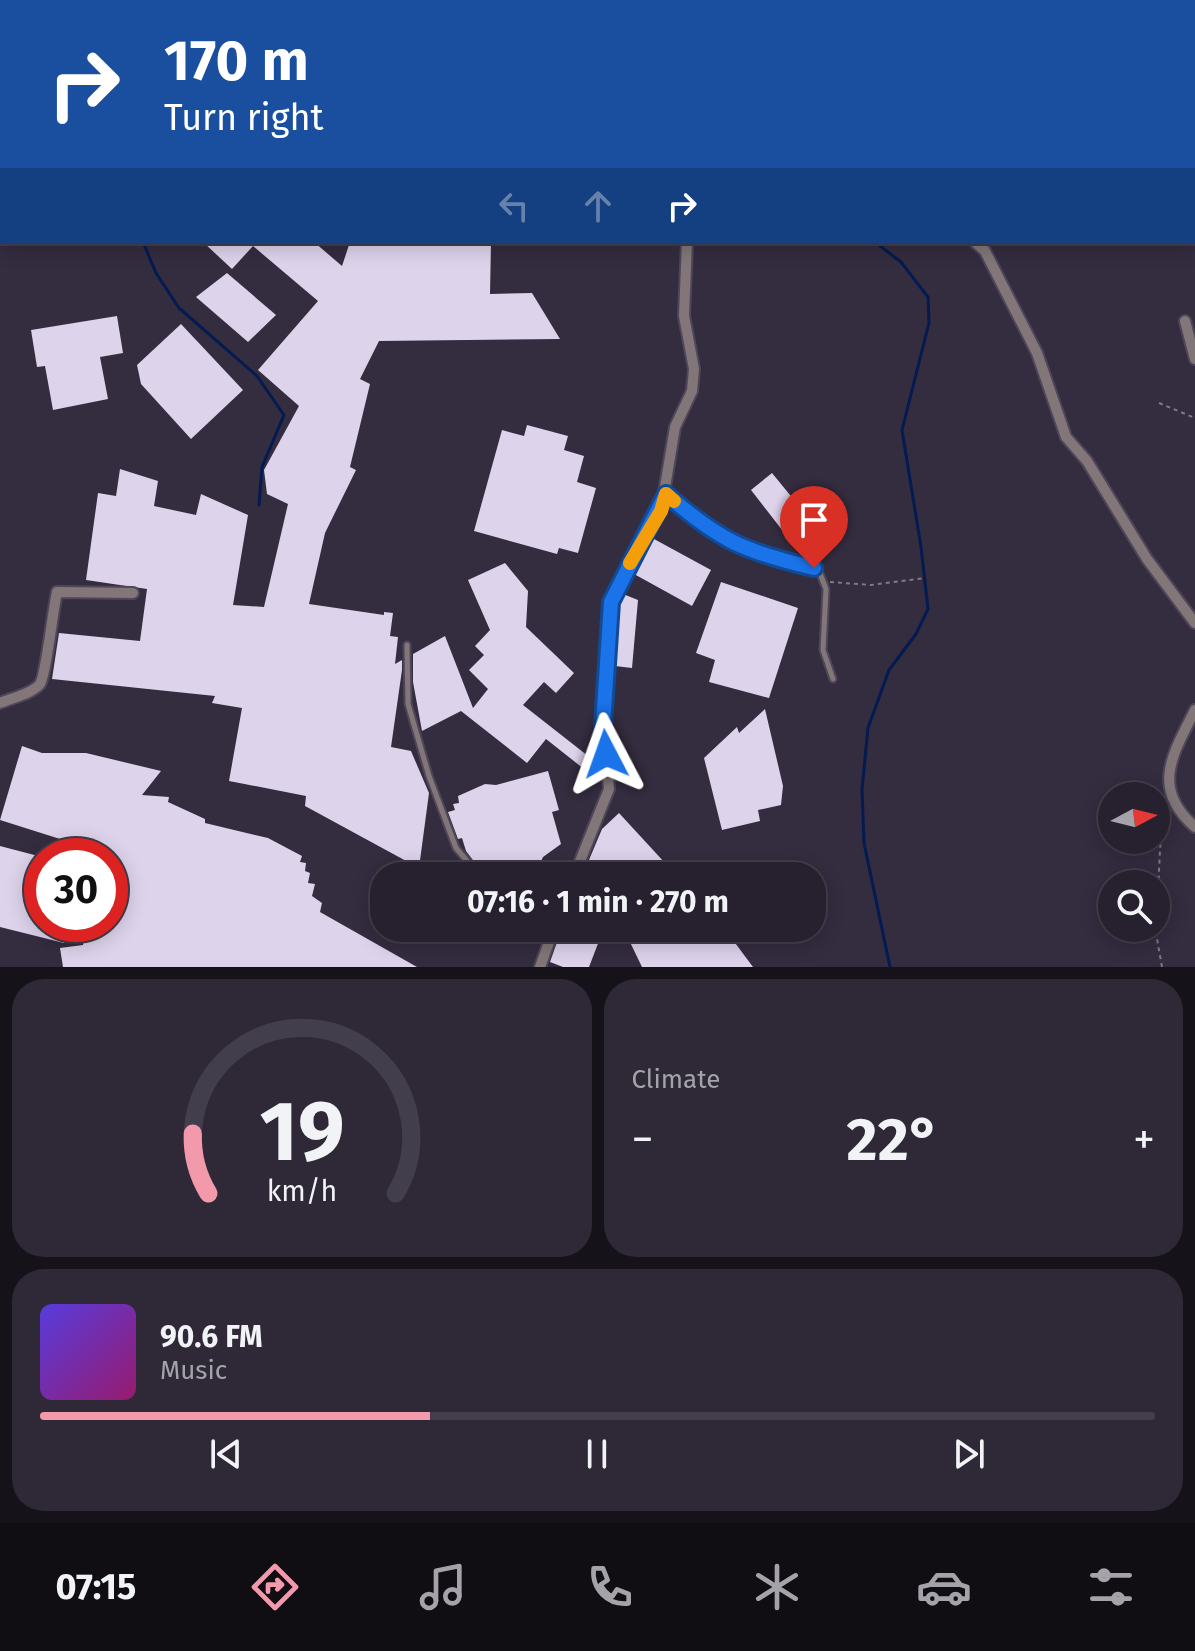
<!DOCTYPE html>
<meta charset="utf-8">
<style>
body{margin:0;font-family:"Fira Sans",sans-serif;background:#2f2937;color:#f1f3f6;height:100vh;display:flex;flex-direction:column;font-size:30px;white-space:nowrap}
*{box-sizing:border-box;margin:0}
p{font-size:26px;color:#a4a3aa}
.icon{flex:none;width:44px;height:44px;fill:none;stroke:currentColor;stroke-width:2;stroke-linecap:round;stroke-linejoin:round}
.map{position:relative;height:967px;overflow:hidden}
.side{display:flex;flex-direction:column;gap:12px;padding:12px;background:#15121a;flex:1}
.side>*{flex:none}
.top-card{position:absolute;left:0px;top:0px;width:1196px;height:244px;box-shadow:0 4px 20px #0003,0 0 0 2px #433e4b;background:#1a4fa0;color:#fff;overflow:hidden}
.needle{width:52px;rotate:83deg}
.buttons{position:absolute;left:1098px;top:782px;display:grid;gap:16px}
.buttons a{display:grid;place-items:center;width:72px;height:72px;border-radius:50%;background:#27212f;box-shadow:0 4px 20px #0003,0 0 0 2px #433e4b;font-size:40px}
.speed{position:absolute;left:24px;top:838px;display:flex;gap:16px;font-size:40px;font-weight:700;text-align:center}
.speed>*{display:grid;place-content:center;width:104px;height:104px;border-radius:50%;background:#27212f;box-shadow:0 4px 20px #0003,0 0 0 2px #433e4b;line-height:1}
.speed .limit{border:12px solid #d22;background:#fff;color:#111}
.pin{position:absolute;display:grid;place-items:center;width:68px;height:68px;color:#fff;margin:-82px -34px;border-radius:50% 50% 50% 0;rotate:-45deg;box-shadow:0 0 8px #0007}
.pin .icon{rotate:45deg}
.me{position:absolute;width:88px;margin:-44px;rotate:356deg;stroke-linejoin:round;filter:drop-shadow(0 0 6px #0008)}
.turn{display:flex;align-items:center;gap:28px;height:168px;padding:0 32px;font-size:36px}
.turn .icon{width:104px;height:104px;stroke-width:2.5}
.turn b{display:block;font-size:56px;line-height:68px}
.lanes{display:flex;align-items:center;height:76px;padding:0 32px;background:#0003;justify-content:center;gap:40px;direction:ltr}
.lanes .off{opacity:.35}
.big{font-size:60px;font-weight:700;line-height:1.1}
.side .tile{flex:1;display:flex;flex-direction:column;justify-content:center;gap:12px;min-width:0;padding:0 28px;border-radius:32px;background:#2f2937}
.side .dial{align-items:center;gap:0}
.dial svg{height:208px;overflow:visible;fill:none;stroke:#433e4b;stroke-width:7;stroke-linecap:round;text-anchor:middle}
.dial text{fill:#f1f3f6;stroke:none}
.song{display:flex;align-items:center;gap:24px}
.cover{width:96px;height:96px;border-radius:12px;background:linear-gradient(135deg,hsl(250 70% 55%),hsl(320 70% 35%))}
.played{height:8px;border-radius:4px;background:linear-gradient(90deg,#f29aac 35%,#433e4b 35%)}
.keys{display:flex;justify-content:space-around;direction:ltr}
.heat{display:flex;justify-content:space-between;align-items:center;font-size:44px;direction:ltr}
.side .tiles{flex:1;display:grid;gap:12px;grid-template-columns:1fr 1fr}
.tile:last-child{grid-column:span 2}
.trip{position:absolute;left:370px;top:862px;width:456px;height:80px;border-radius:32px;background:#27212f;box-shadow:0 4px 20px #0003,0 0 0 2px #433e4b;font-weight:700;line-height:80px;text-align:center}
.dock{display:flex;height:128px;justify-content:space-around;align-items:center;background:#100d13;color:#a4a3aa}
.dock .icon{width:56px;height:56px}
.dock .active{color:#f29aac}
.dock b{font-size:36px;color:#f1f3f6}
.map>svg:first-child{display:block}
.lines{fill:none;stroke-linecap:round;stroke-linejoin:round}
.stream{stroke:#031b51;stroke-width:3}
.building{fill:#ddd3eb}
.lane-casing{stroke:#4f4759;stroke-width:9}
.street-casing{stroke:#4f4759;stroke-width:14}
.path{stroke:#7f7989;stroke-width:2;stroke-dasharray:4 4;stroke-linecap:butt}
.lane{stroke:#827678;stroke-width:5}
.street{stroke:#827678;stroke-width:10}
.route-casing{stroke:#114b97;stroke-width:20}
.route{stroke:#1a73e8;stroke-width:14}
.slow{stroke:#f59e0b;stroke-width:14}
</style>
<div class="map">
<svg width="1195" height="967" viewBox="0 0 1195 967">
<rect width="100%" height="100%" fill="#342c3f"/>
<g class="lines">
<g class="stream">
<path d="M14 0 16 2"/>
<path d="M909 2 910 0"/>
<path d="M143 242 156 273 179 308 257 376 284 415 262 467 259 505"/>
<path d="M875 242 901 262 928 297 929 323 902 430 921 547 928 609 916 634 889 670 868 728 862 789 864 843 890 967"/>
</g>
</g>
<g class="building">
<path d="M203 242H314L342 266 350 242H491L490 294 532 293 560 339 379 341 360 379 370 384 350 467 356 470 325 533 309 604 384 615V612L393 613 390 636 398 637 395 664 402 660V670L391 747 411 751 429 793 419 868 305 806 306 796 229 781 242 708 212 703 215 696 52 679 59 633 140 641 147 589 86 580 98 493 116 496 120 469 158 481 154 506 196 515 201 494 248 515 233 605 264 607 288 504 267 494 264 470 299 406 258 370 318 301 253 246 232 269Z"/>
<path d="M227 273 276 315 248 342 196 297Z"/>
<path d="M117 316 123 353 100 357 108 399 53 410 45 366 37 367 31 330Z"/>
<path d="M181 324 243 390 191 439 141 384 137 365Z"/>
<path d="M527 425 568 436 564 450 584 456 577 482 596 488 578 553 559 548 557 554 474 531 502 430 524 436Z"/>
<path d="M772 473 808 517 786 535 751 490Z"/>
<path d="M654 539 711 570 692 606 634 574Z"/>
<path d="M505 563 528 591 526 627 574 673 556 693 544 682 523 705 597 763 589 773 546 739 527 763 461 711 422 731 413 682V654L445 636 473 708 488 689 469 670 484 655 475 646 490 630 468 580Z"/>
<path d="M721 582 798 608 769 698 709 682 715 660 696 653Z"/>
<path d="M623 594 638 600 632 668 615 666 619 604Z"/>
<path d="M765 709 783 786 781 805 758 810 760 821 722 830 704 758 737 727 739 733Z"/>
<path d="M22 746 42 753H86L161 771 142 795 169 797 168 802 205 819V823L268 838 302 856 300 862 306 863 305 871 310 873 308 883 315 884 312 896 322 903 320 912 417 967H63L60 948 83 945 85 924H110V873H116L117 857 0 820Z"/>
<path d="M548 771 559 810 552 812 561 844 543 857 539 866 503 876H485L466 851 462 838 458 839 448 812 455 810 453 804 459 803 458 796 485 784 496 785Z"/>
<path d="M619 813 677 876H595L586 867 602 829Z"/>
<path d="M0 846 42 857V924H73L64 943 0 927Z"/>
<path d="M562 928H604L589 967H563L550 962Z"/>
<path d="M650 928H724L753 967H642L628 938Z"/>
</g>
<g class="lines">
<defs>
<g id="lane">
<path d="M666 494 698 522 732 544 819 571 826 589 823 650 833 679"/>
<path d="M407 645 408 704 429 776 456 848 480 876"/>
<path d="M530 928 550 938"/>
</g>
<g id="street">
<path d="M161 0 163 2"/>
<path d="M796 2 797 0"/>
<path d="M975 242 985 251 1037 353 1066 437 1087 461 1147 559 1195 623"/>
<path d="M1185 321 1195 359"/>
<path d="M0 703C11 698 32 694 40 684 46 675 53 609 57 592L133 593"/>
<path d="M1195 710C1173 754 1150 788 1195 827"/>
<path d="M574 876 609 789 603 725 611 602 621 577 661 511 675 427 692 391 694 369 684 316 687 242"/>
<path d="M540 967 554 928"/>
</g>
</defs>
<use href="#lane" class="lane-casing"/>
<use href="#street" class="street-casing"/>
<g class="path">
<path d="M1159 403 1195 418"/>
<path d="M830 582 871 585 925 578"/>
<path d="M1162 967 1156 933 1162 809 1167 806"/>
</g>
<use href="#lane" class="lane"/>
<use href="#street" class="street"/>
</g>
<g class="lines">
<defs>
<path id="route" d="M606 754 603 725 611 602 666 494C720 541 745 552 814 568"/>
</defs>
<use href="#route" class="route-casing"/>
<use href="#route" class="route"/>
<path class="slow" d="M630 563 661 511 666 494 674 501"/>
</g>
</svg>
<div class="buttons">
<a><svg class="needle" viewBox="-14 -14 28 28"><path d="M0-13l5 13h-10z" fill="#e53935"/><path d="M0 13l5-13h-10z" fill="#a4a3aa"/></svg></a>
<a><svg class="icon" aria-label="search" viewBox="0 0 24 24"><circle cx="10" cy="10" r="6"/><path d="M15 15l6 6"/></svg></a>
</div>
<div class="speed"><div class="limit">30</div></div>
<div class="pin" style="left:814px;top:568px;background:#d93025"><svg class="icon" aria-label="arrive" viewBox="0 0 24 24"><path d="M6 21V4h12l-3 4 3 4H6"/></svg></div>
<svg class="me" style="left:606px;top:754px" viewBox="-20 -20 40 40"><path d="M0-17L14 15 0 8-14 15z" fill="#1a73e8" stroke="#fff" stroke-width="4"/></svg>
<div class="trip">07:16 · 1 min · 270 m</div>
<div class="top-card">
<div class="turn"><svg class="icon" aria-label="right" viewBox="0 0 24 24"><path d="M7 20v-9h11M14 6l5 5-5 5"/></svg><div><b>170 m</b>Turn right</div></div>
<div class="lanes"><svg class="icon off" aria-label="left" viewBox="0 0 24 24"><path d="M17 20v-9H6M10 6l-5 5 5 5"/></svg><svg class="icon off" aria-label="ahead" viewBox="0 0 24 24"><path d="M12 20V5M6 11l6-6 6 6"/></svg><svg class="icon" aria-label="right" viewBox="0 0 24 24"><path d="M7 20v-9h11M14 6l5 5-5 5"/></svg></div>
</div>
</div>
<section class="side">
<div class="tiles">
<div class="tile dial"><svg viewBox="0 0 100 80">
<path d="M14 69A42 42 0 1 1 86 69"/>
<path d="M14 69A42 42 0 0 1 8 46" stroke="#f29aac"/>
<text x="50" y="56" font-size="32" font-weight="700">19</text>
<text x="50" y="72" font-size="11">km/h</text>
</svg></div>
<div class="tile"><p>Climate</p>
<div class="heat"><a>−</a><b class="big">22°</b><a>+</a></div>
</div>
<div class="tile">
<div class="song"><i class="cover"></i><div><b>90.6 FM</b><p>Music</p></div></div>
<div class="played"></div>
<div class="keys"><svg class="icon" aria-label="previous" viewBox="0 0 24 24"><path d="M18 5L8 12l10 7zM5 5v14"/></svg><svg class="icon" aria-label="pause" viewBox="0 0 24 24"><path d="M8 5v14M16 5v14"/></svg><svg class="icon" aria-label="next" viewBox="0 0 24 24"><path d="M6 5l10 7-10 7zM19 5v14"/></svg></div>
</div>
</div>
</section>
<nav class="dock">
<b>07:15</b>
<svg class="icon active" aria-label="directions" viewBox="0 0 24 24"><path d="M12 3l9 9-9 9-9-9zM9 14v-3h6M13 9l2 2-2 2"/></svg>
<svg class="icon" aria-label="music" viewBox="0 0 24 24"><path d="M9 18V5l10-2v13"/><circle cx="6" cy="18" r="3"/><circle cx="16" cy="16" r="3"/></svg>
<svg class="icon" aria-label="phone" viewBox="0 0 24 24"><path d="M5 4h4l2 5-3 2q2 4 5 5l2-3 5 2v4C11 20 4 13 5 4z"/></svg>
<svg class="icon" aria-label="climate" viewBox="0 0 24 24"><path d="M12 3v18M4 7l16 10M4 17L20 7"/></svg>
<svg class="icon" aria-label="car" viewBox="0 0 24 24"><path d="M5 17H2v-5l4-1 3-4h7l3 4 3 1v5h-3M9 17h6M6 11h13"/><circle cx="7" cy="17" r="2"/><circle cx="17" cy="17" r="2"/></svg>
<svg class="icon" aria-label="filters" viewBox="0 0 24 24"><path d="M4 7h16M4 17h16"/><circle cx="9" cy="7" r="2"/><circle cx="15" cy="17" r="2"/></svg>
</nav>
